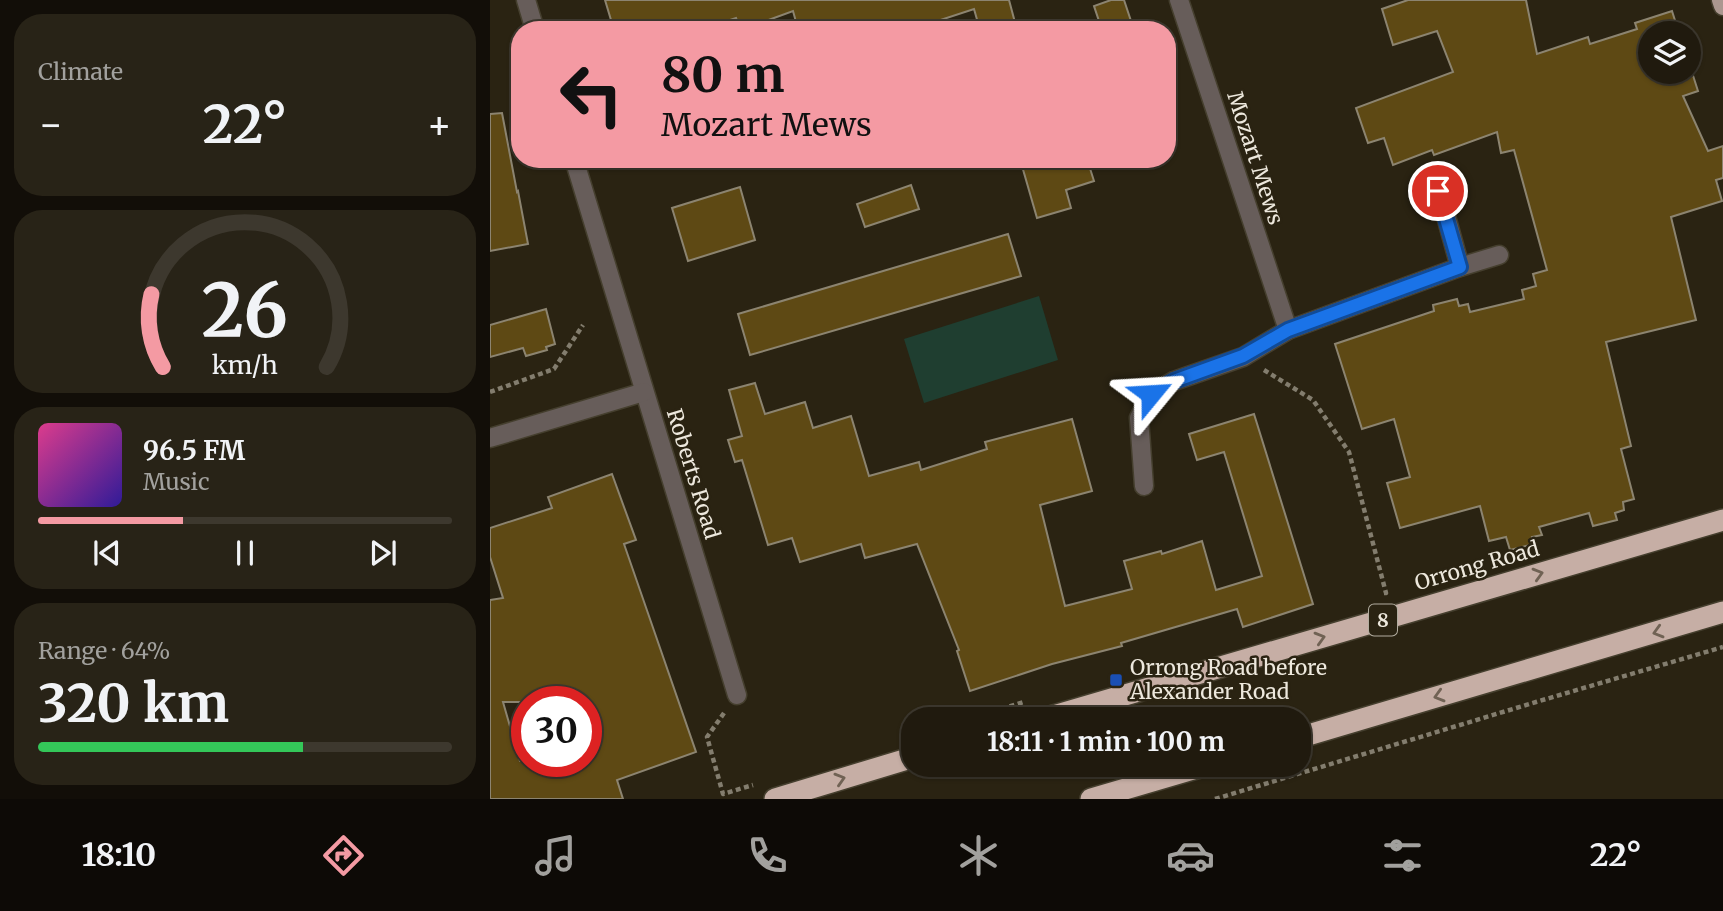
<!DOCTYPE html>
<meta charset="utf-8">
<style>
body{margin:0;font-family:Merriweather,serif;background:#282317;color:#f1f3f6;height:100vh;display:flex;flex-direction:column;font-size:26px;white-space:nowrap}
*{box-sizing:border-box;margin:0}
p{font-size:23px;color:#a2a19e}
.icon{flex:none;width:38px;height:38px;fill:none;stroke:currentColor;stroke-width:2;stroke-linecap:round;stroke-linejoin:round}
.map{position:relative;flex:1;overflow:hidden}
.details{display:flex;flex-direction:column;gap:14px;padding:14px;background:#120e08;width:490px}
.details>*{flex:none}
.banner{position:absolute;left:21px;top:21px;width:665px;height:147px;border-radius:28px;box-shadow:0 2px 5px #0004,0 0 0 2px #3d382e;background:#f49aa3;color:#111;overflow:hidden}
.controls{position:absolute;left:1148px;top:21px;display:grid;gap:14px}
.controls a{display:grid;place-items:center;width:63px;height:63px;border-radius:50%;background:#201a0e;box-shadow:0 2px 5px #0004,0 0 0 2px #3d382e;font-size:35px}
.speed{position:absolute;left:21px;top:686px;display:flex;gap:14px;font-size:35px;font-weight:700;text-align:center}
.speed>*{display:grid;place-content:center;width:91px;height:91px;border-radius:50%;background:#201a0e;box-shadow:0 2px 5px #0004,0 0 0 2px #3d382e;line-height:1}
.speed .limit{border:10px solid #d22;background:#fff;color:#111}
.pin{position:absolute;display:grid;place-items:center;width:60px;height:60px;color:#fff;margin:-30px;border:4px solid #fff;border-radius:50%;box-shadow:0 2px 7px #0007}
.me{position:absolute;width:77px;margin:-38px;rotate:63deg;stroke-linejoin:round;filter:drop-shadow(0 0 5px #0008)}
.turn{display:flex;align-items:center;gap:24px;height:147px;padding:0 35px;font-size:32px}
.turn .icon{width:91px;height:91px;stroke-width:2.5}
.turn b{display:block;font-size:49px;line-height:60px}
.big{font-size:52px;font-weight:700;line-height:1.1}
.details .tile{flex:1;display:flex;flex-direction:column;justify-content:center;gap:10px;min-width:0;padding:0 24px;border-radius:28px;background:#282317}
.details .dial{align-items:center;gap:0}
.dial svg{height:182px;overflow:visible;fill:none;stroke:#3d382e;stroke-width:7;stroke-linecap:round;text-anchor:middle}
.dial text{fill:#f1f3f6;stroke:none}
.song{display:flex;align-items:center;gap:21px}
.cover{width:84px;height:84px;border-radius:10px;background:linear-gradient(135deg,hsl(330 70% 55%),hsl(250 70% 35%))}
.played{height:7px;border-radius:4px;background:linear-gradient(90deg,#f49aa3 35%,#3d382e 35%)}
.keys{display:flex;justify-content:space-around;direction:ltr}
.heat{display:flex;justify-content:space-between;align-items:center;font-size:38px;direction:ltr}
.charge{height:10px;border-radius:5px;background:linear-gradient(90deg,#34c759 64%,#3d382e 0)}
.trip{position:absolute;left:411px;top:707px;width:410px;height:70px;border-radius:28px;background:#201a0e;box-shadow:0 2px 5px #0004,0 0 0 2px #3d382e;font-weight:700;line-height:70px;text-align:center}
.tabs{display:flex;height:112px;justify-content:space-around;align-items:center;background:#0d0a06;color:#a2a19e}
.tabs .icon{width:49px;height:49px}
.tabs .active{color:#f49aa3}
.tabs b{font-size:32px;color:#f1f3f6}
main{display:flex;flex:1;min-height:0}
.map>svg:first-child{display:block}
.green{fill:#1f3e30}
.building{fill:#5e4914;stroke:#8c8470;stroke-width:2;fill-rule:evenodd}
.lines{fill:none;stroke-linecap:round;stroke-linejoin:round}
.minor-casing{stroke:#453f2e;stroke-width:21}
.major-casing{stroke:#453f2e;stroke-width:21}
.highway-casing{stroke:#453f2e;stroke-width:24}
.path{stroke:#837d6e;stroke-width:4.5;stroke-dasharray:5 3.5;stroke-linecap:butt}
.minor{stroke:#675d5a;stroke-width:18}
.major{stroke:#ab9790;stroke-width:18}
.highway{stroke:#c6aea5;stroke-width:21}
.oneway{stroke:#706254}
.route-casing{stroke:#114b97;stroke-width:18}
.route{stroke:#1a73e8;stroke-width:12}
.transit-dot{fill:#1a4fb4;stroke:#2a2312;stroke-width:2.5}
.labels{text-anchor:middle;stroke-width:5;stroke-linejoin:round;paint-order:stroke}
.shield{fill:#2a2312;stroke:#b2ada0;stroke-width:2}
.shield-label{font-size:19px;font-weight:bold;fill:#ede8dd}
.street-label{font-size:21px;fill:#ede8dd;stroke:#2a2312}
.poi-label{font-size:21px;fill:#ede8dd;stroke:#2a2312;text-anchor:start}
</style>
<main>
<section class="details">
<div class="tile"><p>Climate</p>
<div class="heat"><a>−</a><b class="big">22°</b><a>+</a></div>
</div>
<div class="tile dial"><svg viewBox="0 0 100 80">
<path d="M14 69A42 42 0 1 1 86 69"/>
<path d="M14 69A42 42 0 0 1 9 37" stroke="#f49aa3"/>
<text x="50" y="56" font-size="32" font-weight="700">26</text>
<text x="50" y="72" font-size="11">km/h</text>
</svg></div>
<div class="tile">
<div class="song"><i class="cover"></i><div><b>96.5 FM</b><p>Music</p></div></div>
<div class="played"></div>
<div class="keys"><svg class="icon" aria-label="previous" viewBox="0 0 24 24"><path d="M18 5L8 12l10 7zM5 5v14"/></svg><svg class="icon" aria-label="pause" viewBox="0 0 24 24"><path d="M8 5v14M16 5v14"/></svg><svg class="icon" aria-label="next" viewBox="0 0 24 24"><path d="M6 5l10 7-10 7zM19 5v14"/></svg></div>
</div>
<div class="tile"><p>Range · 64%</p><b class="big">320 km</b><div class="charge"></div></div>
</section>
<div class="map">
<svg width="1233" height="799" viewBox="0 0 1233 799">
<rect width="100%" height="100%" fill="#2a2312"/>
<path class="green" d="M549 296 568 360 434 403 414 339Z"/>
<g class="building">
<path d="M115 0H519L527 30H490L484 9 420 30H336L334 23 308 29 303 11 251 30 246 18 210 30H124Z"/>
<path d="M621 0H634L644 30H612L604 6Z"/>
<path d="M918 0H1036L1047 54 1098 37 1100 44 1147 29 1145 23 1182 11 1189 33H1160V72H1199V63L1208 91 1193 96 1218 151 1233 146V178L1226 180 1232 201 1181 217 1206 320 1116 342 1141 446 1131 449 1144 499 1133 502 1134 510 1125 513 1127 520 1103 526 1099 513 1049 527 1052 535 1042 537 1044 544 1020 550 1016 537 999 541 990 506 910 528 897 483 920 477 904 419 872 429 845 344 944 311 943 305 967 299 969 306 978 304 980 312 1034 299 1032 290 1046 286 1043 274 1057 270 1024 150 1011 153 1007 132 944 155 942 150 903 165 894 138 878 143 866 108 963 72 947 31 903 45 892 9Z"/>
<path d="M12 113 27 192 28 191 38 244 0 251V114Z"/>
<path d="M530 159H597L604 181 576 190 581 208 547 218Z"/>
<path d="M421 185 429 209 375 227 367 204Z"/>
<path d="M250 187 265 240 198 261 182 208Z"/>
<path d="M518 234 531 276 260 355 248 314Z"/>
<path d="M56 309 65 344 56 347 57 350 36 356 33 348 0 357V325Z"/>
<path d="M265 383 275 414 315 402 323 428 361 416 379 476 429 462 431 470 497 449 495 442 582 419 602 491 550 505 575 606 642 589 634 561 671 551 672 554 712 541 726 590 772 576 734 452 707 460 699 434 764 414 823 604 753 627 747 609 631 643 632 646 562 664 480 691 467 651 469 650 427 544 375 558 371 544 310 562 302 538 278 545 252 460 245 462 238 440 252 436 239 390Z"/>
<path d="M122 474 146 540 134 544 206 752 127 780 133 799H0V600L13 598 0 557V528L62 508 58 497ZM13 702H96V761H30Z"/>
</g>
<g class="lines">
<defs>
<g id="minor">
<path d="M36 0 45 30"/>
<path d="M689 0 798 330"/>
<path d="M84 159 247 695"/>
<path d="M970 267 1009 255"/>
<path d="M0 438 154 392"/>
<path d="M654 486 649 418 661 394 684 381 753 357 798 330 970 267 949 191"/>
</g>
<path id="major" d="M1231 0 1233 6"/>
<g id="highway">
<path d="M553 719 1233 520"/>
<path d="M808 738 1233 612"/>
<path d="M285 799 424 757"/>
<path d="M601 799 717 765"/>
</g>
</defs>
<use href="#minor" class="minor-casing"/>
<use href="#major" class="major-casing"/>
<use href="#highway" class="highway-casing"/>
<g class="path">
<path d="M774 370 823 400 859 452 896 593H894"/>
<path d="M0 392 64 369 93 325"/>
<path d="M234 713 217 737 233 794 263 785"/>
<path d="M479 719 534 702"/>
<path d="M725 799 1046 702 1233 647"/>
</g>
<use href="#minor" class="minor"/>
<use href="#major" class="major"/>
<use href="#highway" class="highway"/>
</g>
<defs><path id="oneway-chevron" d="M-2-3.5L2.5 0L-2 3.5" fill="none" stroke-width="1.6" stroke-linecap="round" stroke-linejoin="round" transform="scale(1.75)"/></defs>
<g class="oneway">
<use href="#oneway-chevron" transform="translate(1048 574) rotate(-16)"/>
<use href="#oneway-chevron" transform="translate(1168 632) rotate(164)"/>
<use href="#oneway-chevron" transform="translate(830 638) rotate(-16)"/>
<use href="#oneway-chevron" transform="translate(949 696) rotate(164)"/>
<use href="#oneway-chevron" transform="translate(350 779) rotate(-17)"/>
</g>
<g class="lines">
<defs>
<path id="route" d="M661 394 684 381 753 356 798 330 970 267 948 191"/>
</defs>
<use href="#route" class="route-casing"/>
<use href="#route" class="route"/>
</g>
<rect class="transit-dot" x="619" y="673" width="14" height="14" rx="3.5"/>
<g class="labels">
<rect class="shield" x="879" y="604.5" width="28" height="31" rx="5"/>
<g class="shield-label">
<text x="893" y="627">8</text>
</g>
<g class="street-label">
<text transform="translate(765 158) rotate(72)" y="7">Mozart Mews</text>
<text transform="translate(203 474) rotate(73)" y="7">Roberts Road</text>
<text transform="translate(987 566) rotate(-16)" y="7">Orrong Road</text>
</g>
<g class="poi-label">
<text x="640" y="675">Orrong Road before<tspan x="640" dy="24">Alexander Road</tspan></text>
</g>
</g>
</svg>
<div class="controls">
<a><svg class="icon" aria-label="layers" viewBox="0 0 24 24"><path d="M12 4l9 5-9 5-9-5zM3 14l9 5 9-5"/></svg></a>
</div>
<div class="speed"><div class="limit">30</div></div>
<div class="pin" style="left:948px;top:191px;background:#d93025"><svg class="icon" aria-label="arrive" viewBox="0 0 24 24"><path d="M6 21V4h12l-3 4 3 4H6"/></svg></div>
<svg class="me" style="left:661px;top:394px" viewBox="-20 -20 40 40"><path d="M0-17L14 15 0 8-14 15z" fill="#1a73e8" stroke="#fff" stroke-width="4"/></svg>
<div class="trip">18:11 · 1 min · 100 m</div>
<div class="banner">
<div class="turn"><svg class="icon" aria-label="left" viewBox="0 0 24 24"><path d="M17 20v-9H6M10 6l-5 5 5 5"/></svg><div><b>80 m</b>Mozart Mews</div></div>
</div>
</div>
</main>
<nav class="tabs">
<b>18:10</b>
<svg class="icon active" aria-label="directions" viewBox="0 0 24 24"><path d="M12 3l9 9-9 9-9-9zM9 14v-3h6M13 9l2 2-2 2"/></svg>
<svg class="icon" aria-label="music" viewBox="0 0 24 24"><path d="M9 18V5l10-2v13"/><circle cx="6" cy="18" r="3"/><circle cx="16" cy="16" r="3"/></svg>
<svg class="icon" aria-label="phone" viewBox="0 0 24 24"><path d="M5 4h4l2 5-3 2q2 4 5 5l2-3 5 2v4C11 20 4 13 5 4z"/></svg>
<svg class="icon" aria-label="climate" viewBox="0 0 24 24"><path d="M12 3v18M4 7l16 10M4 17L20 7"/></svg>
<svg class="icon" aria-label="car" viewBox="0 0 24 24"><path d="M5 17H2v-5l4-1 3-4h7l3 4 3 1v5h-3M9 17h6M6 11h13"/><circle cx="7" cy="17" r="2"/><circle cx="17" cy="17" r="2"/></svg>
<svg class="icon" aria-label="filters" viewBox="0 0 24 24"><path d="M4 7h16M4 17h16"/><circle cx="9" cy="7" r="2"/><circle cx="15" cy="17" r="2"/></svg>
<b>22°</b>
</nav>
